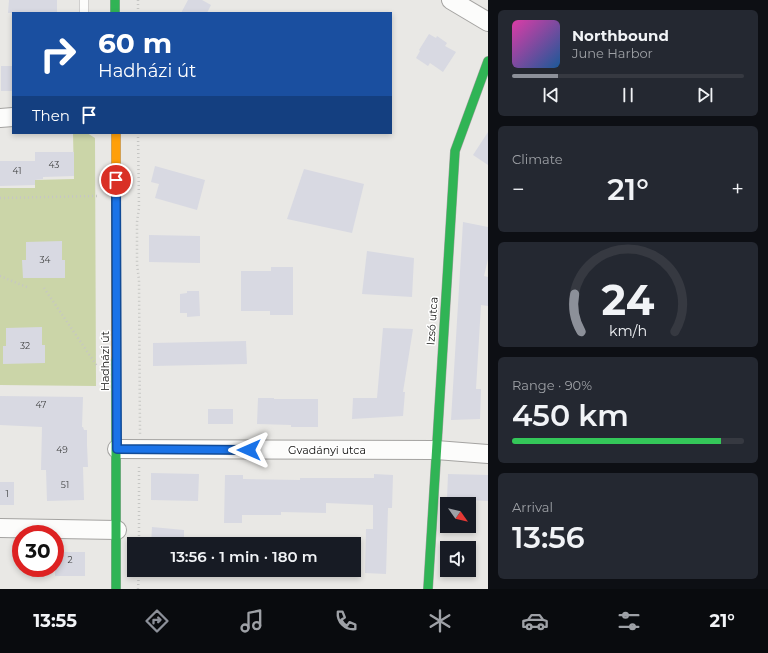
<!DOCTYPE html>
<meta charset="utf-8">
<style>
body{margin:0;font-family:Montserrat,sans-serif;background:#242831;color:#f1f3f6;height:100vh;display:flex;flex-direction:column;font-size:15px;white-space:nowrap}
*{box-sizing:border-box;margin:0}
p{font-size:13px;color:#9ea1a6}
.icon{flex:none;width:22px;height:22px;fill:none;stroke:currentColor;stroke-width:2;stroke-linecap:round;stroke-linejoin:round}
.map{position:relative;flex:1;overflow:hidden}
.sheet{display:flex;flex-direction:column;gap:10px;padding:10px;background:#0d0f14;width:280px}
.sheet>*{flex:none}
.banner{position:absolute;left:12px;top:12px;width:380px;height:122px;border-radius:0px;box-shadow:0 2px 6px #0003;background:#1a4fa0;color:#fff;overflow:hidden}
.needle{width:26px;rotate:124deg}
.controls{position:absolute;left:440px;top:497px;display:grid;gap:8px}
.controls a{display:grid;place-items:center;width:36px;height:36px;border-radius:0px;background:#171b24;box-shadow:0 2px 6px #0003;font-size:20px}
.speed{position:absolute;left:12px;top:525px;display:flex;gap:8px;font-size:20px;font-weight:700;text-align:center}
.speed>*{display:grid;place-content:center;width:52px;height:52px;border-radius:50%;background:#171b24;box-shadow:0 2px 6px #0003;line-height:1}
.speed .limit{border:6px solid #d22;background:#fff;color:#111}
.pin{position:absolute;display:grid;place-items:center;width:34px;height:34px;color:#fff;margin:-17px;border:2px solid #fff;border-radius:50%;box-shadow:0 1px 4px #0007}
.me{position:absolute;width:44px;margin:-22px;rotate:270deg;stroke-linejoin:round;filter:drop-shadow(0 0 3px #0008)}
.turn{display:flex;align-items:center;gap:14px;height:84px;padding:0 20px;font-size:18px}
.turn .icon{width:52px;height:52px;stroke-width:2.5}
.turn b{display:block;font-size:28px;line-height:34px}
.then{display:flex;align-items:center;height:38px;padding:0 20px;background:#0003;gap:8px;font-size:15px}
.big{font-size:30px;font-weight:600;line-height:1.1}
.sheet .card{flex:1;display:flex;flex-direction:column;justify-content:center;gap:6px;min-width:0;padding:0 14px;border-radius:6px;background:#242831}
.sheet .dial{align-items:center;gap:0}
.dial svg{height:104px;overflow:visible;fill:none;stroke:#363941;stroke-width:7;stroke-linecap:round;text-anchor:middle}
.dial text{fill:#f1f3f6;stroke:none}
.song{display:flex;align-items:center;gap:12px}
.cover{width:48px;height:48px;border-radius:6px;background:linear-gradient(135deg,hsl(320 70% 55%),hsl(210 70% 35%))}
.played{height:4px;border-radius:2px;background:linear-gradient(90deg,#8c9099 20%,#363941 20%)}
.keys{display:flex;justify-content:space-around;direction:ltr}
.heat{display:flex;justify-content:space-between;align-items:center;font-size:22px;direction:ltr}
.charge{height:6px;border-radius:3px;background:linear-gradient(90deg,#34c759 90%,#363941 0)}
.trip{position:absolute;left:127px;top:537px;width:234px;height:40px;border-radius:0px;background:#171b24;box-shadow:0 2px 6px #0003;font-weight:600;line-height:40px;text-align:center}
.dock{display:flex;height:64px;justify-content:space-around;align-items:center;background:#090b0e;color:#9ea1a6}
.dock .icon{width:28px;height:28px}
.dock .on{color:#8c9099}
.dock b{font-size:18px;color:#f1f3f6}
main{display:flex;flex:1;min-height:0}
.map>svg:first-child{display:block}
.green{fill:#cbd5a8}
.building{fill:#d8d9e2}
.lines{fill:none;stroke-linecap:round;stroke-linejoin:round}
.lane-casing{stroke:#a4a3a1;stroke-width:10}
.street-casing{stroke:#a4a3a1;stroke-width:20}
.fast-casing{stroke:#a4a3a1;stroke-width:10}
.slow-casing{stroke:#a4a3a1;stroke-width:10}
.path{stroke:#c6c6c4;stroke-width:2.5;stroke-dasharray:1 3;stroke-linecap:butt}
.lane{stroke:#fcfcfb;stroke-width:9}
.street{stroke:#fcfcfb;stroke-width:18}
.fast{stroke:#30b455;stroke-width:9}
.slow{stroke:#ff9f0a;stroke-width:9}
.route-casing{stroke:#114b97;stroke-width:10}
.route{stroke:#1a73e8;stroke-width:7}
.labels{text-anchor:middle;stroke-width:3;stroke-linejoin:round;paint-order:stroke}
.number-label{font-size:9px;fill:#414242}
.street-label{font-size:11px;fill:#0f0f0d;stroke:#fff}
</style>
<main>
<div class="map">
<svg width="488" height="589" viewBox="0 0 488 589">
<rect width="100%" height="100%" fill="#e9e8e5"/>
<path class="green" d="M73 133H87L95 138 96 386 0 385V188H35V180L74 179Z"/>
<g class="building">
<path d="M9 0H57V13H8Z"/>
<path d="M188 0H202L211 5 207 13H181Z"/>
<path d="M429 34 436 38 437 36 447 43 445 46 456 52 443 72 430 63 428 66 416 58 420 51 419 50Z"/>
<rect x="1" y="66" width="12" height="25"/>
<path d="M488 132V165L473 155Z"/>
<path d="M35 152H74V176L43 177V179L35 180V185L0 186V161H35Z"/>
<path d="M155 166 205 180 197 210 155 198 159 184 151 182Z"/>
<path d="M304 169 364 184 352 233 287 219Z"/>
<path d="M463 222 488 227V259L484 276 488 277V306L481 305 476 389H481L480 419 451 420Z"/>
<path d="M149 235 200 236V263L149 262Z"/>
<path d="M62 241V260H65V278H23L22 260H26V242Z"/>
<path d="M367 251 414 258 412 297 362 294Z"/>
<path d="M271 267H293V315H270V311H241V271H271Z"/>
<path d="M187 291H199L200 316 187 317V313H180V294L187 293Z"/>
<path d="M42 327V345H45V363L3 364V346H6V328Z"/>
<path d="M383 328 413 329 403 392H405L403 416 352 419 353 398H377Z"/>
<path d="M246 341 247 364 153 366V343Z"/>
<path d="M0 396 83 397 82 427H83L84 430H87V445L88 467H83L84 500 47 501 46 470H41L42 427 0 425Z"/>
<path d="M258 398H274V399H318V427H291V425L257 424Z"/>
<rect x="208" y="409" width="25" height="15"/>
<path d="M151 473 199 474 198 501 151 500Z"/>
<path d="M374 474 393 475 392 508H388L386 574 365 573 366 529H373V505L326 503V513L281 512V515H242V523H224L225 475H243V479L300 480V478H374Z"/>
<path d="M448 474 488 475V501L447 499Z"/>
<rect x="0" y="482" width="14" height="23"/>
<path d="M152 527 184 530V544H151Z"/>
<rect x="55" y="552" width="30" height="24"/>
</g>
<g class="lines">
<defs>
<path id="lane" d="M84 0V13"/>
<g id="street">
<path d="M451 0 488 22"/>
<path d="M0 118 13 117"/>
<path d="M117 449 436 450 488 454"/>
<path d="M0 528 117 530"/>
</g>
<g id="fast">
<path d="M115 0V13"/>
<path d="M116 359V589"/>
<path d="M428 589 455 151 488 61"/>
</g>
<path id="slow" d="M116 133V359"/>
</defs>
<use href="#lane" class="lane-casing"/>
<use href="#street" class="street-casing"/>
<use href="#fast" class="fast-casing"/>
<use href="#slow" class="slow-casing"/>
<g class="path">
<path d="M138 0V13"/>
<path d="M138 133 139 208 137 222V264L139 280 140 434"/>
<path d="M0 198 98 196"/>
<path d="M0 276 29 288"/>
<path d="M44 288 97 366"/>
<path d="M139 544V465"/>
<path d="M138 589 139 570"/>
</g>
<use href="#lane" class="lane"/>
<use href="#street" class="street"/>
<use href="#fast" class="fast"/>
<use href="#slow" class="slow"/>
</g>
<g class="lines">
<defs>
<path id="route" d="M116 180 117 449 249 450"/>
</defs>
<use href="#route" class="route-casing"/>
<use href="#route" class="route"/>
</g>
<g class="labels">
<g class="number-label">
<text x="54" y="168">43</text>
<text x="17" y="174">41</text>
<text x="45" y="263">34</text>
<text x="25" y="349">32</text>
<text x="41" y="408">47</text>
<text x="62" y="453">49</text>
<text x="65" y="488">51</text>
<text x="7" y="497">1</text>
<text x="70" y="563">2</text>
</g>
<g class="street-label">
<text transform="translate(432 321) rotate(-86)" y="4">Izsó utca</text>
<text transform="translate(105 361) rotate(-90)" y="4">Hadházi út</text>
<text x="327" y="454">Gvadányi utca</text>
</g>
</g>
</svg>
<div class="controls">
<a><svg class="needle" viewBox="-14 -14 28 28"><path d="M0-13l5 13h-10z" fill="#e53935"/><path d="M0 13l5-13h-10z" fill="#9ea1a6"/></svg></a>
<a><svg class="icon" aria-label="sound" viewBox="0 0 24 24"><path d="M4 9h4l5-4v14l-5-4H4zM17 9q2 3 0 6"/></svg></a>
</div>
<div class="speed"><div class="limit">30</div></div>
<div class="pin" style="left:116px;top:180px;background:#d93025"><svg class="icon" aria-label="arrive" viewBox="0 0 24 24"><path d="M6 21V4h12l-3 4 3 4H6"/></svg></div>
<svg class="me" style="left:249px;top:450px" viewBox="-20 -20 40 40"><path d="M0-17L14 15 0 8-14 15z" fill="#1a73e8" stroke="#fff" stroke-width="4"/></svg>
<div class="trip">13:56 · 1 min · 180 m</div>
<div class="banner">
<div class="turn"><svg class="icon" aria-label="right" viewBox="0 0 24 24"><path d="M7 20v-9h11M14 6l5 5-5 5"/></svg><div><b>60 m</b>Hadházi út</div></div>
<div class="then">Then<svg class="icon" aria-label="arrive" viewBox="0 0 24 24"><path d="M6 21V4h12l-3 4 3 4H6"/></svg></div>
</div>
</div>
<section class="sheet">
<div class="card">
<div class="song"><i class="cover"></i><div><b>Northbound</b><p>June Harbor</p></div></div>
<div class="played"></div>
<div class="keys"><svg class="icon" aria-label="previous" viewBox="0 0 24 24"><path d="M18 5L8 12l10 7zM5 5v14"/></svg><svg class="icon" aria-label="pause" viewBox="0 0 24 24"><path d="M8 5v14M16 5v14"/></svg><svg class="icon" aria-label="next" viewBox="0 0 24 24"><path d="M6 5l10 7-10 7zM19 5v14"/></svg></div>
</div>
<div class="card"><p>Climate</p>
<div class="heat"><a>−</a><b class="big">21°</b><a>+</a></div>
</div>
<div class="card dial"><svg viewBox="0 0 100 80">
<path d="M14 69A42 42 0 1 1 86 69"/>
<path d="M14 69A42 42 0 0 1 9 40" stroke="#8c9099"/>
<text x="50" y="56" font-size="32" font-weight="700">24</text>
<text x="50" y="72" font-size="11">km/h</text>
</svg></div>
<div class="card"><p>Range · 90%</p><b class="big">450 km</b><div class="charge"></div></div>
<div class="card"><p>Arrival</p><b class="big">13:56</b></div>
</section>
</main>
<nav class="dock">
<b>13:55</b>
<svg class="icon on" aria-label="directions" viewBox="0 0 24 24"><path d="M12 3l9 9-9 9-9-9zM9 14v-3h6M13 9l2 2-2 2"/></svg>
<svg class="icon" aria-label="music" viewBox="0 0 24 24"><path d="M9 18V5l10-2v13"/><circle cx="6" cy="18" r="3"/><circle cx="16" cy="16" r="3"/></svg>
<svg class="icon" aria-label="phone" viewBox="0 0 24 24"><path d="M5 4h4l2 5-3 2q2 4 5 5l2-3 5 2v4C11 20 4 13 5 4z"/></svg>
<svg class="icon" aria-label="climate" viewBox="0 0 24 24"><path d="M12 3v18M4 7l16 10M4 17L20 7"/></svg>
<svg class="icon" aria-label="car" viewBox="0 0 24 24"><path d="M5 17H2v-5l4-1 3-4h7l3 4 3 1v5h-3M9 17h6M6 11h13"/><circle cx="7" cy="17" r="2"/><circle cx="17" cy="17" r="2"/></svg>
<svg class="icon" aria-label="filters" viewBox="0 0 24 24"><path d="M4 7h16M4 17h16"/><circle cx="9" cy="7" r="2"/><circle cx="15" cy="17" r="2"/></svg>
<b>21°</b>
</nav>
